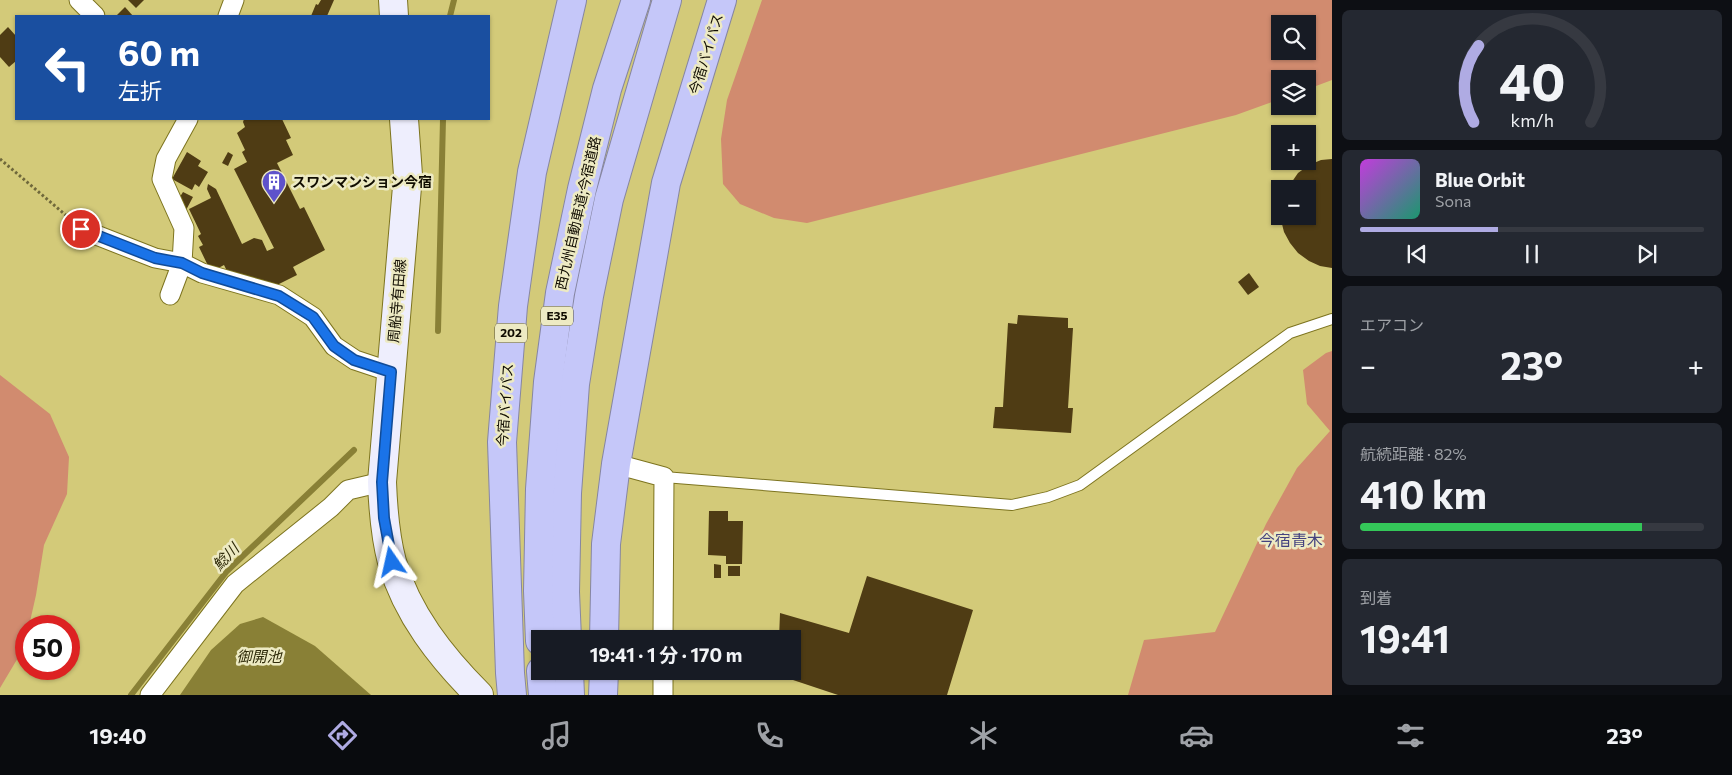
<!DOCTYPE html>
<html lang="ja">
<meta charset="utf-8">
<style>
body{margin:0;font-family:Commissioner,"Noto Sans JP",sans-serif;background:#242831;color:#f1f3f6;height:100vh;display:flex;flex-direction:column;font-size:19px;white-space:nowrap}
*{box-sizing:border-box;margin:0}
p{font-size:16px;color:#9ea1a6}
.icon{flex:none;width:28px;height:28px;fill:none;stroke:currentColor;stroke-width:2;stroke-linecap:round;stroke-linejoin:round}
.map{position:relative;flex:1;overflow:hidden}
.details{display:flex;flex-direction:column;gap:10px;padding:10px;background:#0d0f14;width:400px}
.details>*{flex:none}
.banner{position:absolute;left:15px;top:15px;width:475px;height:105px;border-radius:0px;box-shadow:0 1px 4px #0004;background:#1a4fa0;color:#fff;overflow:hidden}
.tools{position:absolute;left:1271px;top:15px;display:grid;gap:10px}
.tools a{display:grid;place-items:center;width:45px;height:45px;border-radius:0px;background:#171b24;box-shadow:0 1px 4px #0004;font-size:25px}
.speed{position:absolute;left:15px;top:615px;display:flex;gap:10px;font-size:25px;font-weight:700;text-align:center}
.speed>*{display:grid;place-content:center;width:65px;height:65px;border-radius:50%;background:#171b24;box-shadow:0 1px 4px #0004;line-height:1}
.speed .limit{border:8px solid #d22;background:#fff;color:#111}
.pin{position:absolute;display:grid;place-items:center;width:42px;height:42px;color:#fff;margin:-21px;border:2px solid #fff;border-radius:50%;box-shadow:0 1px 5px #0007}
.me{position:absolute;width:55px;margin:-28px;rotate:349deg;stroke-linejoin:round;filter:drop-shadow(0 0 4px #0008)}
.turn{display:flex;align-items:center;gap:18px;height:105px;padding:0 20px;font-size:22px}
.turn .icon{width:65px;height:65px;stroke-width:2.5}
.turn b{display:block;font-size:35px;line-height:42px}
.big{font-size:38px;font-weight:700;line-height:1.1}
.details .card{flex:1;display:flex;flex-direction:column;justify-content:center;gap:8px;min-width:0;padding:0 18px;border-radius:8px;background:#242831}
.details .dial{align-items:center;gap:0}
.dial svg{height:130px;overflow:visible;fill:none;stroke:#363941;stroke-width:7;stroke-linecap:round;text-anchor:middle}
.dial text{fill:#f1f3f6;stroke:none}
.song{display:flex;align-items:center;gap:15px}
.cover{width:60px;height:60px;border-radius:8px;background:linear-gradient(135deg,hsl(290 70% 55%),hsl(160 70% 35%))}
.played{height:5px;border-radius:2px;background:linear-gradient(90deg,#afabe3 40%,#363941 40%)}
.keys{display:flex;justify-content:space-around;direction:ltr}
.heat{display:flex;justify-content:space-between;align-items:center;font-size:28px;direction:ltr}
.charge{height:8px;border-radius:4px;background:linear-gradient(90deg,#34c759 82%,#363941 0)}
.trip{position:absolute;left:531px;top:630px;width:270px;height:50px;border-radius:0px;background:#171b24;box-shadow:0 1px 4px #0004;font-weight:700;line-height:50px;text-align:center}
.dock{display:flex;height:80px;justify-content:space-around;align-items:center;background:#090b0e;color:#9ea1a6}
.dock .icon{width:35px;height:35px}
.dock .active{color:#afabe3}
.dock b{font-size:22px;color:#f1f3f6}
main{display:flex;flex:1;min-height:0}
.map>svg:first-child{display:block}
.green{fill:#d18b6f;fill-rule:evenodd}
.water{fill:#898036}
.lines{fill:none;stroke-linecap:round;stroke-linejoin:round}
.stream{stroke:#898036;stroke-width:6}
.building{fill:#4f3c14}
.lane-casing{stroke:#7d741f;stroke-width:12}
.street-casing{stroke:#7d741f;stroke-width:21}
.secondary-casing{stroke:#7d741f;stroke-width:30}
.highway-casing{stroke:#8686a2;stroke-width:30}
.path{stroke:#6f683b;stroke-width:3;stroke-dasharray:2.5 2.5;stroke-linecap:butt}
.lane{stroke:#fff;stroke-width:10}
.street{stroke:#fff;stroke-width:19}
.secondary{stroke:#eeeefd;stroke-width:28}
.highway{stroke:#c5c7f9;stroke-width:28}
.route-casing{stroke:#114b97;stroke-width:12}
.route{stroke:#1a73e8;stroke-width:9}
.labels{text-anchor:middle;stroke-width:5;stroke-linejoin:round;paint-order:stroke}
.shield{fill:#edeac3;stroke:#524f3a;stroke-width:1}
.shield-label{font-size:12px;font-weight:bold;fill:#100c00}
.street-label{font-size:14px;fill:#100c00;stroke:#edeac3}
.poi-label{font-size:14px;font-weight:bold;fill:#100c00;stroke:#edeac3;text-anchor:start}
.water-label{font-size:15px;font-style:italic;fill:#302c0b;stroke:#edeac3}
.quarter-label{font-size:16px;fill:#44427f;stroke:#edeac3}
</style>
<main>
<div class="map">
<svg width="1332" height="695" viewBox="0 0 1332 695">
<rect width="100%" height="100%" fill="#d3ca79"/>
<g class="green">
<path d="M762 0H1332V80L1308 89V79H1280V99L1236 115 807 223 774 218 740 204 723 184 721 139 727 100ZM1280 24H1308V51H1280Z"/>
<path d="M1332 351V695H1128L1144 640 1215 632 1266 524 1297 468 1330 431 1307 404 1303 370 1326 353Z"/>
<path d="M0 375 50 414 69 457 67 494 44 545 36 595 29 626H26L25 646 0 688Z"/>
</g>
<path class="water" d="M263 617 315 646 371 695H180L211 650 240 624Z"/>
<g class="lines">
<g class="stream">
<path d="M450 16 454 0"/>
<path d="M438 331 443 119"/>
<path d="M131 695 227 571 354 450"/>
</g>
</g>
<g class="building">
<path d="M128 0H144L136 8Z"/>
<path d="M321 0H334L327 16H311L316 4 318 5Z"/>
<path d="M125 7 133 16H116Z"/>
<path d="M8 27 16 36V61L9 67 0 57V35Z"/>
<path d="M244 119H282L291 138 286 140 293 155 277 163 300 209 304 207 325 250 293 267 297 275 277 285 227 271 224 265 211 272 199 247 203 245 198 236 201 234 189 209 211 198 207 189 208 184 216 189 242 244 254 238 262 240 267 251 274 248 234 169 247 162 242 152 245 150 237 133 245 127 243 122Z"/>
<path d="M187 152 201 161 198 166 208 172 199 187 195 184 192 190 172 179Z"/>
<path d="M228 152 233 155 228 166 222 163Z"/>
<path d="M1332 159V268L1320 266 1309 261 1298 253 1290 243 1284 232 1281 220V216H1308V189H1287L1298 173 1309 165 1321 160Z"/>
<path d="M183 192 193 197 185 212 178 200Z"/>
<path d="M1249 273 1259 287 1248 295 1238 282Z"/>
<path d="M1018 315 1068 318V328H1073L1068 408H1073L1071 433 993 428 995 407H1003L1008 323 1017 324Z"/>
<path d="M709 511H728V521H743L742 564H726V556L708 555Z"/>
<path d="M714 564 721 565V578H714Z"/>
<rect x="728" y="566" width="12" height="10"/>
<path d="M867 576 973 610 947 695H838L778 675 779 671H792V639H779L780 613 849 633Z"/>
</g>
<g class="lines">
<defs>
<path id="lane" d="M664 477 1012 505 1048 497 1080 485 1290 333 1332 319"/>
<g id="street">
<path d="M79 0 95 16"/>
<path d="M228 16 234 0"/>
<path d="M188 119 166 159 162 179 184 228 182 263 202 273 279 295 313 317 334 346 355 360 391 372"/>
<path d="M81 229 155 258 182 263 170 295"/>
<path d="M616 464 664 477 663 639"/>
<path d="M150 695 235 584 331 507 348 490 382 482"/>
<path d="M663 695V671"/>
</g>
<g id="secondary">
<path d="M393 0 394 16"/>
<path d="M404 119 408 175 382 482C383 508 385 536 392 562 407 614 441 657 479 695"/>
</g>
<g id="highway">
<path d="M567 639 565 592 567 493 575 384 589 296 609 199 667 0"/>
<path d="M604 639 606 544 616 464 666 183 722 0"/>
<path d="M540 641 538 591 540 489 548 382 560 293 582 189 607 89 636 0"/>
<path d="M541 671 543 695"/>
<path d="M569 671 570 695"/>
<path d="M512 695 510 673 502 442 513 306 532 172 572 0"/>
<path d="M603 695 604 671"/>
</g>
</defs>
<use href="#lane" class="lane-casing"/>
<use href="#street" class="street-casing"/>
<use href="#secondary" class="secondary-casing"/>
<use href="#highway" class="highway-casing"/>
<path class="path" d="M0 159 68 217"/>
<use href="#lane" class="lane"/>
<use href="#street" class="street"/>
<use href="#secondary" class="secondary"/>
<use href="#highway" class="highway"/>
</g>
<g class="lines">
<defs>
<path id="route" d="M81 229 155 258 182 263 202 273 279 296 313 317 334 346 354 360 391 372 382 482 384 518 392 562"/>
</defs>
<use href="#route" class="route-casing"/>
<use href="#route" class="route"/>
</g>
<defs>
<symbol id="building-pin" viewBox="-11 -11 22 30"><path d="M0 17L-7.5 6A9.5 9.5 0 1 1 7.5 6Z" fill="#5e52cb" stroke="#edeac3"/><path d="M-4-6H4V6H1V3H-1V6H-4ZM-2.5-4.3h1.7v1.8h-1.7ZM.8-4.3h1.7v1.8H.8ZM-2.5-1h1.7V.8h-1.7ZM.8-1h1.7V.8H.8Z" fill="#fff"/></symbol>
</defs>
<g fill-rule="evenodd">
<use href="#building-pin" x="260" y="168" width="28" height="38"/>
</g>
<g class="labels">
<g class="shield">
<rect x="541" y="306.5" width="32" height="19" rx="4"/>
<rect x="495" y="323.5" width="32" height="19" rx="4"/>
</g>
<g class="shield-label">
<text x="557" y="320">E35</text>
<text x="511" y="337">202</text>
</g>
<g class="street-label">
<text transform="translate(706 54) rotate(-73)" y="5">今宿バイパス</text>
<text transform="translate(578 213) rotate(-77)" y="5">西九州自動車道;今宿道路</text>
<text transform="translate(397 301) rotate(-85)" y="5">周船寺有田線</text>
<text transform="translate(505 405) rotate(-86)" y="5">今宿バイパス</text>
</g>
<g class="poi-label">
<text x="292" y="187">スワンマンション今宿</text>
</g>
<g class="water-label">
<text transform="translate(226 557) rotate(-46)" y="5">鯰川</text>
<text x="259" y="662">御開池</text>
</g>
<g class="quarter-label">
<text x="1291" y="546">今宿青木</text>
</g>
</g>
</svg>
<div class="tools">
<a><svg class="icon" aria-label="search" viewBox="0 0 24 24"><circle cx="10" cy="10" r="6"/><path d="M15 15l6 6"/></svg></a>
<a><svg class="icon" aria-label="layers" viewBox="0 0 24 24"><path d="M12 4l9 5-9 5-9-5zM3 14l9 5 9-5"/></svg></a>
<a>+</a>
<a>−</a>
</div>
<div class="speed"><div class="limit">50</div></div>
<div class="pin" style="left:81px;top:229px;background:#d93025"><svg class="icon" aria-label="arrive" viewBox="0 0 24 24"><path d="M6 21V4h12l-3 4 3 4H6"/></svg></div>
<svg class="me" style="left:392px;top:562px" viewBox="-20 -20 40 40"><path d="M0-17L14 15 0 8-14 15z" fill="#1a73e8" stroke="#fff" stroke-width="4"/></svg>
<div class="trip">19:41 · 1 分 · 170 m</div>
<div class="banner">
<div class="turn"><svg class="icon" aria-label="left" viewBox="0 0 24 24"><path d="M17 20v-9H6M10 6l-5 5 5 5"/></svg><div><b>60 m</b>左折</div></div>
</div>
</div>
<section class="details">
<div class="card dial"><svg viewBox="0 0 100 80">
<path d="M14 69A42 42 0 1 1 86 69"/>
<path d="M14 69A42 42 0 0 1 17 22" stroke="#afabe3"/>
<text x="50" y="56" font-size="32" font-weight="700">40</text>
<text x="50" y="72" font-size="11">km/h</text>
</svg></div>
<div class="card">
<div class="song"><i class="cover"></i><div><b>Blue Orbit</b><p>Sona</p></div></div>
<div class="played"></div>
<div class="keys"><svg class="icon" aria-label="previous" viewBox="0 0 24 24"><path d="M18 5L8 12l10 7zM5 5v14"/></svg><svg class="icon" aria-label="pause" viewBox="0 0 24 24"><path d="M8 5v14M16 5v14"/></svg><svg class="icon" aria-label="next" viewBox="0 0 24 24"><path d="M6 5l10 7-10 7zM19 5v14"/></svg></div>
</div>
<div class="card"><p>エアコン</p>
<div class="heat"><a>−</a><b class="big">23°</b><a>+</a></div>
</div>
<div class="card"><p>航続距離 · 82%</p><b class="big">410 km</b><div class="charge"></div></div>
<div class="card"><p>到着</p><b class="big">19:41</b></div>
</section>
</main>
<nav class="dock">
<b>19:40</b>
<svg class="icon active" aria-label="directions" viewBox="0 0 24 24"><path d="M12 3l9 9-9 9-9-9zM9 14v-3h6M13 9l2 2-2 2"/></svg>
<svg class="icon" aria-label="music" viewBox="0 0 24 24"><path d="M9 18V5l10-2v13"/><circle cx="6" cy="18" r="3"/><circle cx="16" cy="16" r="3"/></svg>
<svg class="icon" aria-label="phone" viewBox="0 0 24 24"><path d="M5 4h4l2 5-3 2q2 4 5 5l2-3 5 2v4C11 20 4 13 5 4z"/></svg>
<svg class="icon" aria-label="climate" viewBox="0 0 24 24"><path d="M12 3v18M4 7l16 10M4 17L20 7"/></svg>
<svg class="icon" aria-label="car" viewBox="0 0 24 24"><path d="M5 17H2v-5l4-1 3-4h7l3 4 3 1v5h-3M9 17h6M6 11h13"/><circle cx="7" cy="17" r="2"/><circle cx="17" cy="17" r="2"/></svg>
<svg class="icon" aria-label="filters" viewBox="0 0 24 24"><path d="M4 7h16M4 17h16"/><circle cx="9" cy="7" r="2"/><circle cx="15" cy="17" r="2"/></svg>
<b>23°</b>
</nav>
